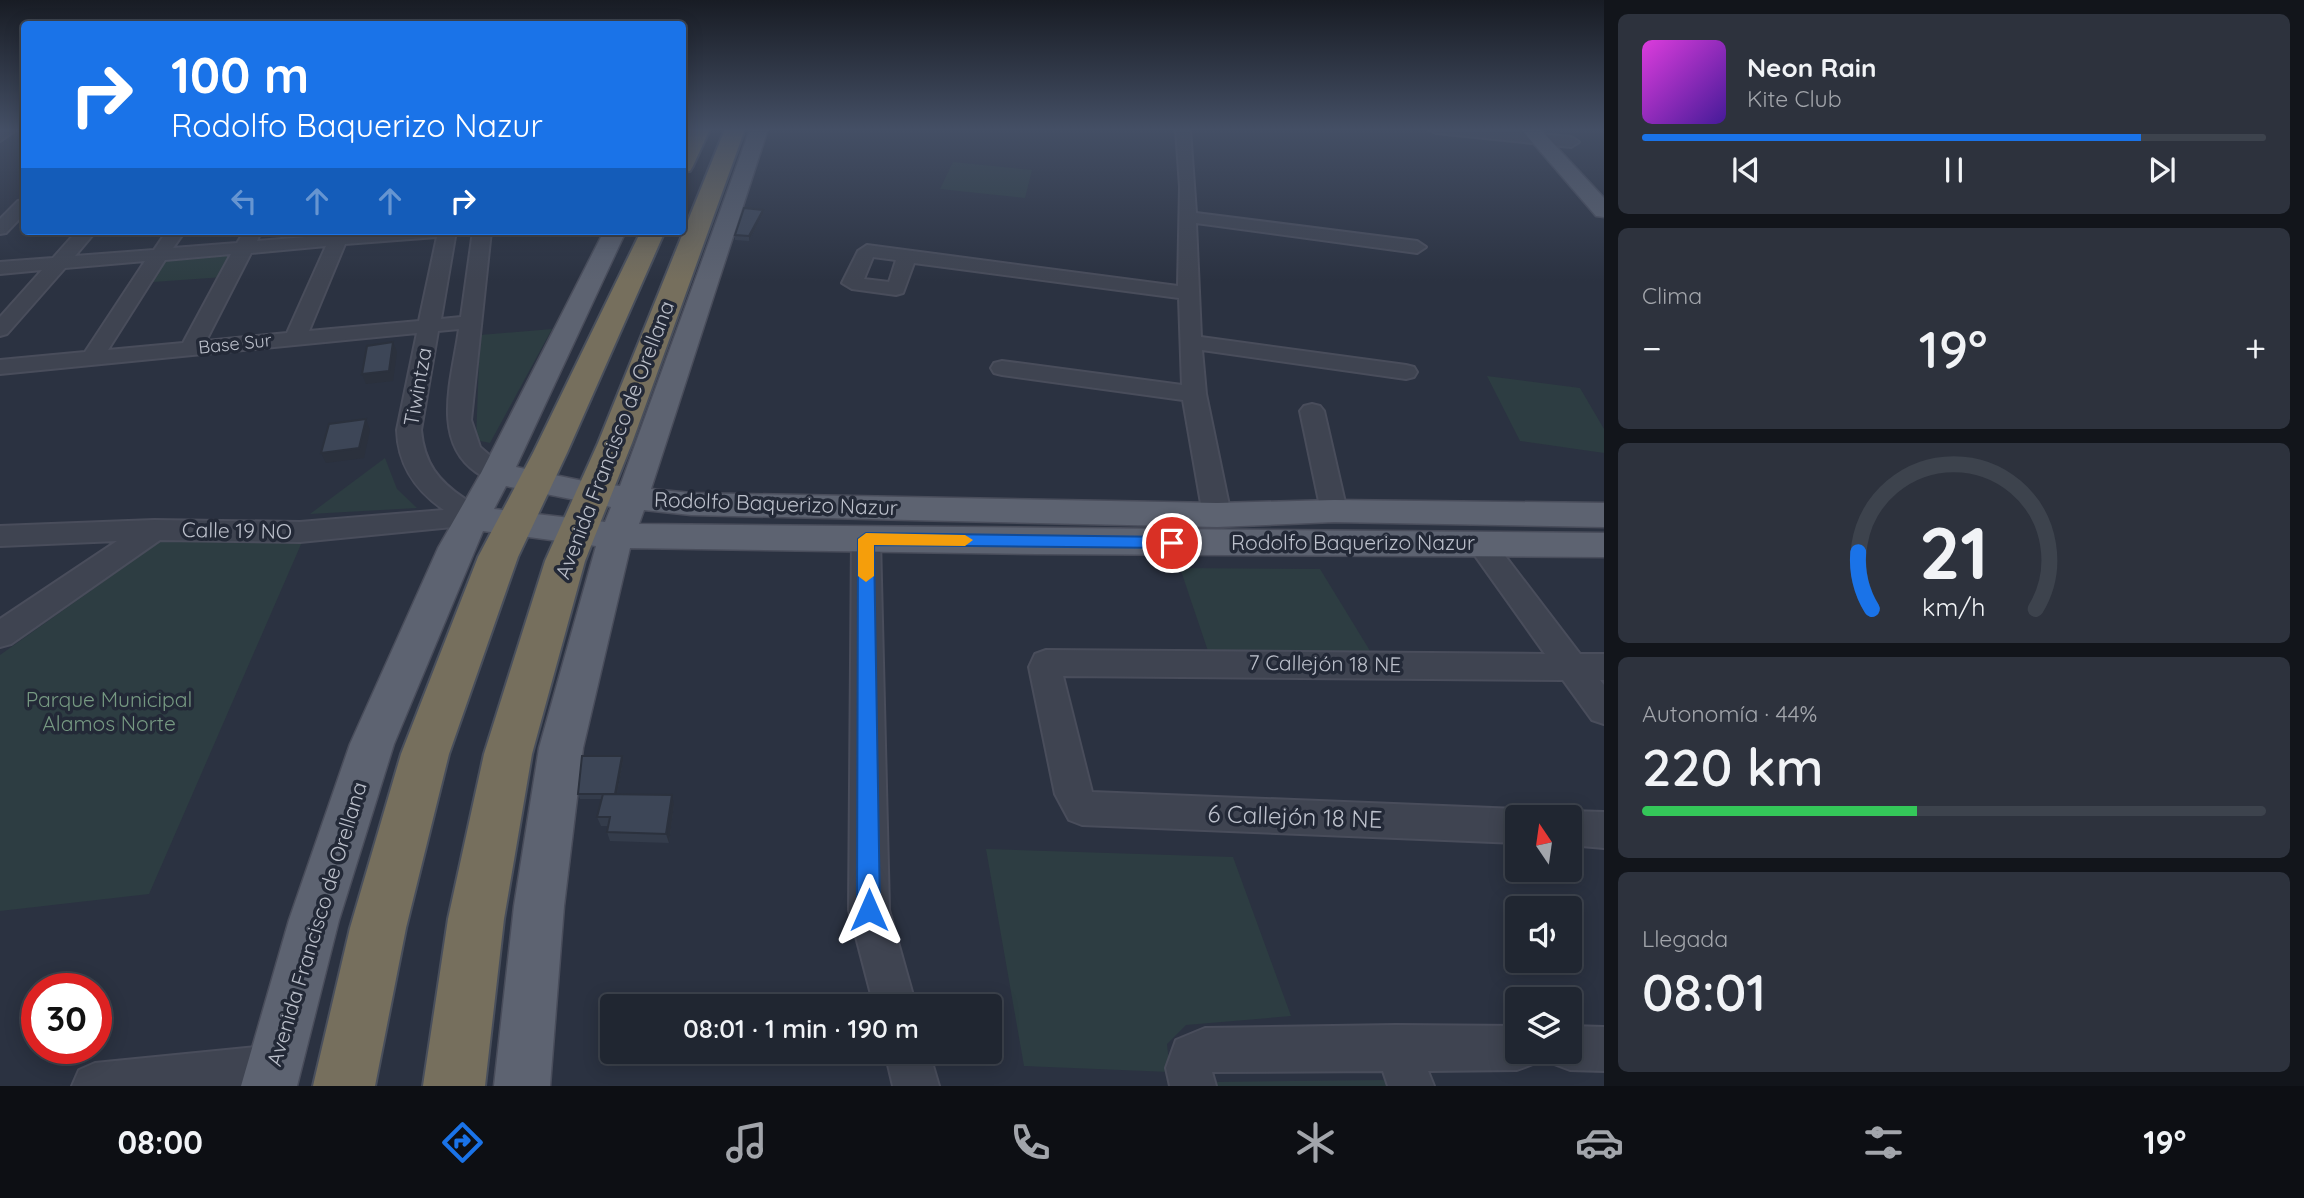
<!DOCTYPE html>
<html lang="es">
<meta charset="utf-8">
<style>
body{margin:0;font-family:Quicksand,sans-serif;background:#2d323d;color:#f1f3f6;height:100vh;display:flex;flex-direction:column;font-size:26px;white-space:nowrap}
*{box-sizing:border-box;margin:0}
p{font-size:23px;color:#a2a5ab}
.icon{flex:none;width:38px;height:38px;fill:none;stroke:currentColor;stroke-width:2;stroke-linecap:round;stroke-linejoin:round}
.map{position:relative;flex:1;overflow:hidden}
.panel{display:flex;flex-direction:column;gap:14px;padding:14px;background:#12151b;width:700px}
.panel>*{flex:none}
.guide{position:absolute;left:21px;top:21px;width:665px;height:214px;border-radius:7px;box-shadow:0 4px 18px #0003,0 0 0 2px #3d434d;background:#1a73e8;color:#fff;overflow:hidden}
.needle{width:46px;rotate:347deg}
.buttons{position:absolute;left:1505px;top:805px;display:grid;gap:14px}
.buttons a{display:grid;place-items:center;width:77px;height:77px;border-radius:7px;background:#202631;box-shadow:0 4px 18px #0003,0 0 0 2px #3d434d;font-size:35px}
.speed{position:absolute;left:21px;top:973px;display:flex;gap:14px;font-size:35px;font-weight:700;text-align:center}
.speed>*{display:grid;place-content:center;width:91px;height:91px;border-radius:50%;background:#202631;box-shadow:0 4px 18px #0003,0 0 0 2px #3d434d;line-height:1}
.speed .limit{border:10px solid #d22;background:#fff;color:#111}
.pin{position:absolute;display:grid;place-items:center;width:60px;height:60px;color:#fff;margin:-30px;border:4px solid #fff;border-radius:50%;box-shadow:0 2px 7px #0007}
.me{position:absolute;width:77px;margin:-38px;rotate:0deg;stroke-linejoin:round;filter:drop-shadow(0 0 5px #0008)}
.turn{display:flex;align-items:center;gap:24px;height:147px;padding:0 35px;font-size:32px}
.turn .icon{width:91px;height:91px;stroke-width:2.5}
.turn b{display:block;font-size:49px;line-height:60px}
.lanes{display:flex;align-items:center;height:66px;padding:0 35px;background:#0003;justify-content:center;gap:35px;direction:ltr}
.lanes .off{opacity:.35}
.big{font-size:52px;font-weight:600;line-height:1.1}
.panel .card{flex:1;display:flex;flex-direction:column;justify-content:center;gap:10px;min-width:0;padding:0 24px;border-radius:10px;background:#2d323d}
.panel .dial{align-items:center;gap:0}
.dial svg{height:182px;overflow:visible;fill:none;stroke:#3d434d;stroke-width:7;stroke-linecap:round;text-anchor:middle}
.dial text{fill:#f1f3f6;stroke:none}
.song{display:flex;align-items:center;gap:21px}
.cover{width:84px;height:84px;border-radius:10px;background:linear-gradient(135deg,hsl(300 70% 55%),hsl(260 70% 35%))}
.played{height:7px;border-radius:4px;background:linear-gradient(90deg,#1a73e8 80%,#3d434d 80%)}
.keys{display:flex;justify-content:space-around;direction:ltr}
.heat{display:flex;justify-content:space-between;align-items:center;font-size:38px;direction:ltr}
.charge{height:10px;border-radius:5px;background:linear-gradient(90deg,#34c759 44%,#3d434d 0)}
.trip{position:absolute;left:600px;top:994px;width:402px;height:70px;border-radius:7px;background:#202631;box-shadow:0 4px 18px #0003,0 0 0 2px #3d434d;font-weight:600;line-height:70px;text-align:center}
.dock{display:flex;height:112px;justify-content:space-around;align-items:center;background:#0d0f14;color:#a2a5ab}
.dock .icon{width:49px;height:49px}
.dock .active{color:#1a73e8}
.dock b{font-size:32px;color:#f1f3f6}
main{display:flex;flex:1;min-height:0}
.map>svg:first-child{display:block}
.green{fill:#2d3d42}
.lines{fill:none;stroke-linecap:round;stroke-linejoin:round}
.minor-casing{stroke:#494d5b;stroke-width:4}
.major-casing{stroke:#494d5b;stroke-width:3}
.highway-casing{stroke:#494f5c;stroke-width:4}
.minor{fill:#3f4451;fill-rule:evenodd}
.major{fill:#5d6371;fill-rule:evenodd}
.highway{fill:#766f5d;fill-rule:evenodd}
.wall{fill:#343c4b}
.shaded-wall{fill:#2b313d}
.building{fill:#3d4657;stroke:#2b313d;stroke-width:2}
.route{fill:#1a73e8;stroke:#114b97;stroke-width:2}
.slow{fill:#f59e0b}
.labels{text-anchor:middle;stroke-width:7;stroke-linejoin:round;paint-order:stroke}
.far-street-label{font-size:18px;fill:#bcc0cb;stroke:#232937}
.street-label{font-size:21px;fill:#bcc0cb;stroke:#232937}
.park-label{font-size:21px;fill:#769982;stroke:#232937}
.near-street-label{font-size:24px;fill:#bcc0cb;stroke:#232937}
</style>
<main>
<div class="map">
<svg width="1604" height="1086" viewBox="0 0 1604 1086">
<rect width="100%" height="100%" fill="#2b3241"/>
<g class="green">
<path d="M953 162 1032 170 1025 198 940 189Z"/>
<path d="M242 250 224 277 139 283 160 257Z"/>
<path d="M552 329 490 443 476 440 480 335Z"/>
<path d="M1487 376 1580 388 1604 429V453L1520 441Z"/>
<path d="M385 458 397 489 417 508 310 514Z"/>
<path d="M162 540 302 542 149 894 0 911V655Z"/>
<path d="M1180 568 1320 569 1375 659 1209 654Z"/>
<path d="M986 849 1233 857 1291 1016 1186 1025 1167 1044 1170 1072 1024 1066Z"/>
<path d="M1386 1080 1389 1086H1215L1214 1082Z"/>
</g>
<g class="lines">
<defs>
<g id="minor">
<path d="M17 129 0 141 1 129Z"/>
<path d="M1176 129H1190L1196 213 1417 241 1426 247 1417 253 1196 223 1201 337 1406 365 1414 367 1417 372 1414 377 1406 379 1202 350 1206 394 1231 515 1227 522 1217 524 1207 522 1203 515 1183 400 1002 375 994 373 991 368 994 363 1002 361 1182 385 1179 298 914 263 903 293 896 295 852 289 842 283 858 251 867 245 1178 286 1180 187ZM873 257 896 260 889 282 864 279Z"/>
<path d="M1429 129H1485L1571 137 1579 142 1571 147 1436 133Z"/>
<path d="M24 200V214L6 233 0 234V219L18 201Z"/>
<path d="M77 231H96L75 256 154 250 167 231H185L173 248 237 243 244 232H256L259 236 257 241 331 235 333 231H351L350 233 456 231 441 319 461 317 473 231H491L471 420 480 447 510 473 506 479C494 482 486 479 476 472 430 440 453 375 459 329L438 331 421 430C424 463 438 481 465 499 473 505 481 508 487 517L483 524 300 542 160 540 11 644 0 647V619L117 541 0 546V526L154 520 300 522 444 510C415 490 398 465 397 430L417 333 0 374V360L85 352 145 261 65 268 7 334 0 336V317L42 270 0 274V262L53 258ZM437 237 419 321 309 331 345 244ZM326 246 287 333 206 341 251 253ZM231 254 183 343 108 350 165 260Z"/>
<path d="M1312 404 1320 406 1324 411 1347 511 1344 517 1334 520 1324 517 1321 511 1300 411 1304 406Z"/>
<path d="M866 529 876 532 880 539 889 910 916 1006H874L849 910 852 539 856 532Z"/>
<path d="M1480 533 1490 536 1580 654H1604V680H1600L1604 685V724L1592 720 1563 680 1063 676 1092 792 1517 809 1530 814 1532 817H1517V843L1082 825 1069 820 1055 794 1029 667 1035 654 1046 650 1545 654 1466 543 1470 536Z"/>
<path d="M1570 811 1604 812V848L1570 845V817H1556Z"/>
<path d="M1396 1025 1517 1026V1052H1538L1533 1064 1517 1070 1428 1071 1434 1086H1388L1383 1071 1212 1072 1216 1086H1170L1166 1068 1176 1040 1205 1028Z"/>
<path d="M1570 1026 1604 1027V1071L1570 1070 1554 1064 1549 1052H1570Z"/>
<path d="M275 1045 291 1051 297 1067 291 1083 283 1086H72L79 1070 95 1063Z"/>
<path d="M885 1052H929L939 1086H893Z"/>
</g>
<g id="major">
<path d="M750 129H768L651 489 691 493 1217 503 1334 500 1604 503V527L1334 522 1217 527 691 515 644 510 639 524 1604 533V557L1037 554 630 548 583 748 564 906 550 1086H494L514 906 539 748 596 546 483 531 394 744 339 920 297 1086H241L289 920 350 744 438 548 481 473 604 231H626L516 467 593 483 620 486ZM506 486 611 507 605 522 494 509Z"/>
<path d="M1521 129H1540L1604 198V217L1596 216Z"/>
</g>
<g id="highway">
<path d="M690 129H710L693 166 690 171 682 172V144Z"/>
<path d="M725 129H745L632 443 585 561 532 754 504 919 485 1086H423L448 919 484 754 545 561 598 443Z"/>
<path d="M641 231H665L567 453 518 557 449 754 406 928 375 1086H313L350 928 401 754 478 557 533 453Z"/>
</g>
</defs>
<use href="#minor" class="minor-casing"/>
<use href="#major" class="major-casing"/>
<use href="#highway" class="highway-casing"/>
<use href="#minor" class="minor"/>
<use href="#major" class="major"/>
<use href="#highway" class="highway"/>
</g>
<g class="wall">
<path d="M763 210V214L749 241 735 240V235Z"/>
<path d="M623 761 617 794 674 805 669 843 610 841 607 832 608 826H601L597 817 601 799H580L578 794Z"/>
</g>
<g class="shaded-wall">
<path d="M763 210V214L749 241V236Z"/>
<path d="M393 342 397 352 393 381 366 384 362 374Z"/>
<path d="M366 419 370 430 364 458 326 463 321 453Z"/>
<path d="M622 756 623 761 616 799 615 794Z"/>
<path d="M672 795 674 805 669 843 666 834Z"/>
</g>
<g class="building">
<path d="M744 208 763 210 749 236 735 235Z"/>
<path d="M393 342 389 371 362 374 367 346Z"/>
<path d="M366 419 359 448 321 453 329 424Z"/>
<path d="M582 756H622L615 794H578Z"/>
<path d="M603 794 672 795 666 834 607 832 610 817H597Z"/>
</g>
<linearGradient id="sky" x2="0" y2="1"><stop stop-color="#181c24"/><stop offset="0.46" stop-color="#444f65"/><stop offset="1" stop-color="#444f65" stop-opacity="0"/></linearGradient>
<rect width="1604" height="281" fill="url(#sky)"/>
<path class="route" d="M866 533 1172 537 1180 543 1172 548 874 545 880 910 877 918 869 921 861 918 857 910 858 539Z"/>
<path class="slow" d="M866 533 965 535 973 540 965 546 874 545V576L866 582 858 576V539Z"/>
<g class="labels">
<g class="far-street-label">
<text transform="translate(235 344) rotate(-6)" y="6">Base Sur</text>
</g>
<g class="street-label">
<text transform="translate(418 387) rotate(-80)" y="7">Tiwintza</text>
<text transform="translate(615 440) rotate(-69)" y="7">Avenida Francisco de Orellana</text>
<text transform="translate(776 504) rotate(2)" y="7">Rodolfo Baquerizo Nazur</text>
<text transform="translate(237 531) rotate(1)" y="7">Calle 19 NO</text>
<text x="1353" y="550">Rodolfo Baquerizo Nazur</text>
<text transform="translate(1325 664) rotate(1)" y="7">7 Callejón 18 NE</text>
<text transform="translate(317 924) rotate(-73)" y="7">Avenida Francisco de Orellana</text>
</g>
<g class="park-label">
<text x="109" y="707">Parque Municipal<tspan x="109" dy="24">Alamos Norte</tspan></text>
</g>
<g class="near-street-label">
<text transform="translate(1295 817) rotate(2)" y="8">6 Callejón 18 NE</text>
</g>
</g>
</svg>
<div class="buttons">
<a><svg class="needle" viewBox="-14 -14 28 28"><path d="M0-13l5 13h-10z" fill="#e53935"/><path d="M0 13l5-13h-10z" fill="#a2a5ab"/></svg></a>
<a><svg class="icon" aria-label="sound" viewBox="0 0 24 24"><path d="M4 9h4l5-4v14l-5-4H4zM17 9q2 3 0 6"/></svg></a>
<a><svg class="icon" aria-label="layers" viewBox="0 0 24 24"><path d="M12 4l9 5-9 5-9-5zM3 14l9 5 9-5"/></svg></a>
</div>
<div class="speed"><div class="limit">30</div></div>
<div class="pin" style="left:1172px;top:543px;background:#d93025"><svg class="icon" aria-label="arrive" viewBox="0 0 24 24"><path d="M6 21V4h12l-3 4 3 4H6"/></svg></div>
<svg class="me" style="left:869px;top:910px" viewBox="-20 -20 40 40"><path d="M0-17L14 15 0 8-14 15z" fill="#1a73e8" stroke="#fff" stroke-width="4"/></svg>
<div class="trip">08:01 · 1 min · 190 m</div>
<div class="guide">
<div class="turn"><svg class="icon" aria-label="right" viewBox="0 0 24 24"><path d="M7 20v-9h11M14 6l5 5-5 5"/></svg><div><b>100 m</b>Rodolfo Baquerizo Nazur</div></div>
<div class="lanes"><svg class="icon off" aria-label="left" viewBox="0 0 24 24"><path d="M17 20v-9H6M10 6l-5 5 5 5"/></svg><svg class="icon off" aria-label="ahead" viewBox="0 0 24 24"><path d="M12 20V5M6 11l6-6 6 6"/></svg><svg class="icon off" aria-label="ahead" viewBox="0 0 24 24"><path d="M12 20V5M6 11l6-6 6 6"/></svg><svg class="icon" aria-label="right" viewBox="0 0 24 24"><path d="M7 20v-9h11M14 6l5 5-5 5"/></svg></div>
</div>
</div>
<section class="panel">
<div class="card">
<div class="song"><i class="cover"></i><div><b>Neon Rain</b><p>Kite Club</p></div></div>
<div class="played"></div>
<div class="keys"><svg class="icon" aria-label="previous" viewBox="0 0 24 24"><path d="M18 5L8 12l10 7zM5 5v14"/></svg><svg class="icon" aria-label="pause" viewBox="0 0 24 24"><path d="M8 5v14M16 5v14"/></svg><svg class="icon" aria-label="next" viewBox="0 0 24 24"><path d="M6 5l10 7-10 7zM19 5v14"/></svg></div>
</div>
<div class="card"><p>Clima</p>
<div class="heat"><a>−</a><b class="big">19°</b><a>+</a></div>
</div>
<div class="card dial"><svg viewBox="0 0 100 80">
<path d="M14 69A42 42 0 1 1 86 69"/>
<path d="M14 69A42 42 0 0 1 8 44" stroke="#1a73e8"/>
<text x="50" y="56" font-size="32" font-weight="700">21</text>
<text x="50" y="72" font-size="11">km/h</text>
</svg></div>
<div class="card"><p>Autonomía · 44%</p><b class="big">220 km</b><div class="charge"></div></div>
<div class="card"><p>Llegada</p><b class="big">08:01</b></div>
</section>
</main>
<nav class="dock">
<b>08:00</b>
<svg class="icon active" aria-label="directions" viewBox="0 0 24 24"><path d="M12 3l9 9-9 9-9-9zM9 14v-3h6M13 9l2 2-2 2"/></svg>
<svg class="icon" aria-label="music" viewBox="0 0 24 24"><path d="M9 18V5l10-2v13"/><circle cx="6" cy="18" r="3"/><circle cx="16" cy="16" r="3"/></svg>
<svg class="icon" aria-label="phone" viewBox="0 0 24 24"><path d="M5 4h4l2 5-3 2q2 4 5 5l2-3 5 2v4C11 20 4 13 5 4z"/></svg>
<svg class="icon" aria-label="climate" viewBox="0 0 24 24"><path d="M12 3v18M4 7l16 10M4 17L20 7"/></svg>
<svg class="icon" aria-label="car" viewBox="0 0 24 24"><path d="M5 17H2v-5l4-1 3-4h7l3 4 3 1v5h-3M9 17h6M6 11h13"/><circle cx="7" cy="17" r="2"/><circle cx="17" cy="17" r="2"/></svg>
<svg class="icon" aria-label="filters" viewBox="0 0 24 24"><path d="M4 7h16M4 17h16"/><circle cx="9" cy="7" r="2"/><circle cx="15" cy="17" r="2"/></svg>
<b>19°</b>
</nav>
